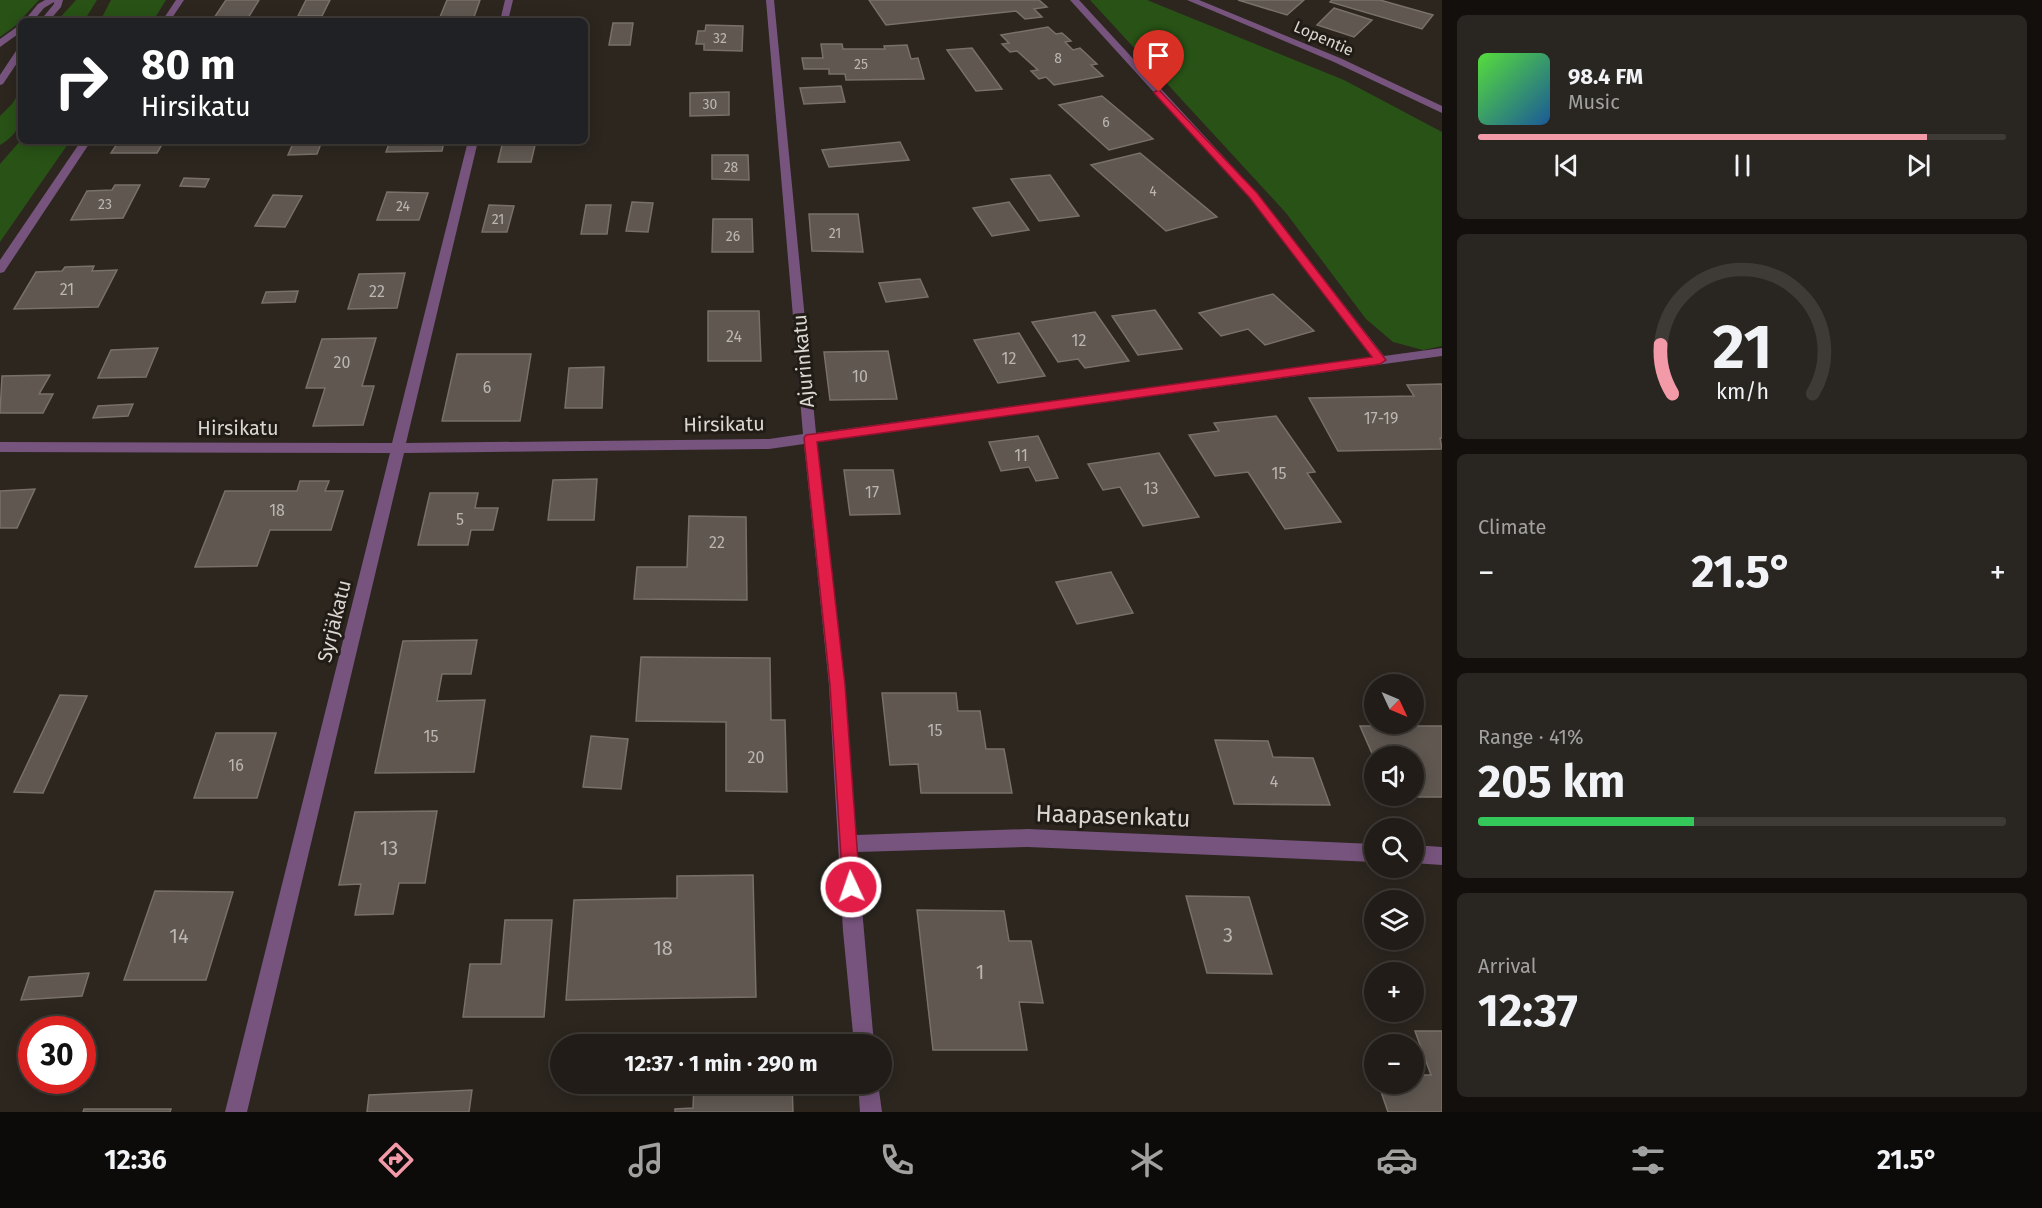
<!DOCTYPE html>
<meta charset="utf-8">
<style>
body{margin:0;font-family:"Fira Sans",sans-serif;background:#292520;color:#f1f3f6;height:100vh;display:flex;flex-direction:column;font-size:22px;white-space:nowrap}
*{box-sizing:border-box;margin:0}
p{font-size:20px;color:#a2a1a1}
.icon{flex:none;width:33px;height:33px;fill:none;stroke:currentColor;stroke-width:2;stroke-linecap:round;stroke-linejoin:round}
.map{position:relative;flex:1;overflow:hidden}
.drawer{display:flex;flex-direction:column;gap:15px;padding:15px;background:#120f0d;width:600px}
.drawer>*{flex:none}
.hud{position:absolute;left:18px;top:18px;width:570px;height:126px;border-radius:9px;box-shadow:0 3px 15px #0003,0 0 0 2px #3e3a36;background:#202124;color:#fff;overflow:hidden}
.needle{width:39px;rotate:134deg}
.controls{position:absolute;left:1364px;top:674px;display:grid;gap:12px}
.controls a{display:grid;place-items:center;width:60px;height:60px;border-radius:50%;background:#211c17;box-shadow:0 3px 15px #0003,0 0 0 2px #3e3a36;font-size:30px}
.speed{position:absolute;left:18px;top:1016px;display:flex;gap:12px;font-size:30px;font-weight:700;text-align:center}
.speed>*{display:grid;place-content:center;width:78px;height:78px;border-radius:50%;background:#211c17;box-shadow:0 3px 15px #0003,0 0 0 2px #3e3a36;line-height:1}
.speed .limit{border:9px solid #d22;background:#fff;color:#111}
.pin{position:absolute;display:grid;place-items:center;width:51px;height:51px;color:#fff;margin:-62px -26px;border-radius:50% 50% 50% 0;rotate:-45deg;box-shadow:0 0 6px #0007}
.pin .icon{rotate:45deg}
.me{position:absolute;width:66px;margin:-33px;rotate:357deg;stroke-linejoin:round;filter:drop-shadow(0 0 4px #0008)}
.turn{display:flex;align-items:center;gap:21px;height:126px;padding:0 24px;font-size:27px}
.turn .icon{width:78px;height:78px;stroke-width:2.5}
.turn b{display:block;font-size:42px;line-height:51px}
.big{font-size:45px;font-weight:700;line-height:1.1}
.drawer .card{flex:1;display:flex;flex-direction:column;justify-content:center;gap:9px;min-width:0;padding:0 21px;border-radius:9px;background:#292520}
.drawer .dial{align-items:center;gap:0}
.dial svg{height:156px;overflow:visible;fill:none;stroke:#3e3a36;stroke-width:7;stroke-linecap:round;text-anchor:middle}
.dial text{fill:#f1f3f6;stroke:none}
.song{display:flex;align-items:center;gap:18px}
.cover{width:72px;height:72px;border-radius:9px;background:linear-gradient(135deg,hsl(110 70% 55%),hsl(210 70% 35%))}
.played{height:6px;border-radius:3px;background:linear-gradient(90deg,#f39aa8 85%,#3e3a36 85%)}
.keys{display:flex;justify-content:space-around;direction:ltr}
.heat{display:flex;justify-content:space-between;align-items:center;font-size:33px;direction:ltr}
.charge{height:9px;border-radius:4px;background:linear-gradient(90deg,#34c759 41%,#3e3a36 0)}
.trip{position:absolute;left:550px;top:1034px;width:342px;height:60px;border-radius:30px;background:#211c17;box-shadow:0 3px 15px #0003,0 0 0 2px #3e3a36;font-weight:700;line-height:60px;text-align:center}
.dock{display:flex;height:96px;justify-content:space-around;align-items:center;background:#0d0b09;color:#a2a1a1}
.dock .icon{width:42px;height:42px}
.dock .selected{color:#f39aa8}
.dock b{font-size:27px;color:#f1f3f6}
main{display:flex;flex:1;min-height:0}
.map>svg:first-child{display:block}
.green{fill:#285216}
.building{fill:#5f5750;stroke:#787069;stroke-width:1.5}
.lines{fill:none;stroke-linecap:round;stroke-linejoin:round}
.minor{fill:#77547d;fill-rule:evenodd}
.tertiary{fill:#77547d;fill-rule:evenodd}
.route{fill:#e11d48;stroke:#92132f;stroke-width:1.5}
.labels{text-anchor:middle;stroke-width:6;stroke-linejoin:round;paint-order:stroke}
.far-number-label{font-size:14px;fill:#bcb6b2}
.far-street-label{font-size:16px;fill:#dbd6d2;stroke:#221c16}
.number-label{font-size:16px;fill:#bcb6b2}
.street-label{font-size:20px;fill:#dbd6d2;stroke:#221c16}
.near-number-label{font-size:20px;fill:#bcb6b2}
.near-street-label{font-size:24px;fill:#dbd6d2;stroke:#221c16}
</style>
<main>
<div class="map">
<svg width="1442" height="1112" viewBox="0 0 1442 1112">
<rect width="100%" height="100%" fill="#2c261f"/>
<g class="green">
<path d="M0 0H39L15 26 0 37Z"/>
<path d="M76 0H97L84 21H57Z"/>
<path d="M111 0H166L153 21H100Z"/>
<path d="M1090 0H1147L1344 80 1442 132V346L1423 350 1393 342 1366 319 1286 213Z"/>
<path d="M21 90C21 116 25 130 0 145V116L12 104Z"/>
<path d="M21 140 70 141 0 242V164Z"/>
</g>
<g class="building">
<path d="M226 0H259L248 18H214Z"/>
<path d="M306 0H330L322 16H298Z"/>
<path d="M447 0H480L474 17H440Z"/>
<path d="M869 0H1039L1047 7 1034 9 1042 17 1025 19 1016 11 886 25Z"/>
<path d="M1238 0H1304L1287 15Z"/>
<path d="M1332 0H1380L1433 15 1422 29 1330 2Z"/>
<path d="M1334 8 1372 20 1354 37 1317 25Z"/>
<path d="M613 23H633L630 45H609Z"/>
<path d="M706 25 743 26 742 51 704 50V44H696L698 31H705Z"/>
<path d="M1048 27 1056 34 1062 33 1071 41 1065 42 1073 50 1080 48 1097 64 1091 65 1103 76 1054 85 1046 77 1039 79 1031 71 1038 70 1017 51 1010 52 1002 44 1009 43 1001 35Z"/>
<path d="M821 44H842L843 49H885L884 46 907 45 911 59 918 58 924 79 846 80 845 74H829V69H804L802 58H823Z"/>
<path d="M972 48 1002 89 976 91 947 50Z"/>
<path d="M841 86 845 102 804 104 800 88Z"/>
<path d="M729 92V115L690 116V93Z"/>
<path d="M1102 96 1153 139 1109 150 1059 105Z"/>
<path d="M119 141H164L157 153H111Z"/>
<path d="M294 141H322L317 154 288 155Z"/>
<path d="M390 141H444L442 151 386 152Z"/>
<path d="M503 141H536L531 162H498Z"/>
<path d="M900 142 909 160 829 167 822 150Z"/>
<path d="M1140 153 1217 217 1166 231 1091 165Z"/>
<path d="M712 155H748L749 180 712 179Z"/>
<path d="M1050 175 1079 216 1039 221 1011 179Z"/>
<path d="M184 178 209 179 205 187 180 186Z"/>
<path d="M115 185H140L123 218 71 220 87 191 112 190Z"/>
<path d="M387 192 428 193 419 220H377Z"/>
<path d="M273 195 302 196 285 227 255 226Z"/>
<path d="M632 202 653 203 648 232 626 231Z"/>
<path d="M1009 202 1029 230 992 236 973 208Z"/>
<path d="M489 205 514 206 507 232H482Z"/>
<path d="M586 205H611L607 234H581Z"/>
<path d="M809 214H858L863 252 812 251Z"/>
<path d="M713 219H752L753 252H712Z"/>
<path d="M94 266 92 271 117 270 98 307 14 309 36 272 62 271 65 267Z"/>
<path d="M405 273 397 308 348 309 359 274Z"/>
<path d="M920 279 928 297 886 302 879 283Z"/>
<path d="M298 291 295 302 262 303 266 292Z"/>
<path d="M1273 294 1314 331 1265 345 1248 329 1221 336 1199 313Z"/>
<path d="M1155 310 1182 349 1138 355 1112 316Z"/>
<path d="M708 311H759L761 361H708Z"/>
<path d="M1095 312 1129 361 1085 368 1078 359 1058 362 1032 322Z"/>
<path d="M1019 333 1045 376 998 383 974 340Z"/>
<path d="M376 338 362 386H374L363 425 313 426 325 388H306L322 339Z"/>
<path d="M158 348 146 377 98 378 111 350Z"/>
<path d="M888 351 897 399 830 400 824 352Z"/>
<path d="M457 354H531L520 421H442Z"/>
<path d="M604 367 602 408H565L569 368Z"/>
<path d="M50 375 39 394H53L43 413H0L2 376Z"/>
<path d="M1442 384V438H1440L1442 449 1338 451 1309 398 1414 396 1407 385Z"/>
<path d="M133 404 128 416 93 418 98 406Z"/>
<path d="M1276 416 1315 472 1307 473 1341 522 1285 529 1248 472 1215 476 1189 435 1219 431 1214 423Z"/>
<path d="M1038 436 1058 478 1036 481 1029 467 1001 471 989 442Z"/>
<path d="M1159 453 1199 517 1143 526 1120 487 1103 490 1088 464Z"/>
<path d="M844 470H893L900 514 850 515Z"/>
<path d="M597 479 594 520H548L553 480Z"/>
<path d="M300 481H329L325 491H343L331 530H270L257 566 195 567 225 491H297Z"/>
<path d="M35 489 17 528H0V491Z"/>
<path d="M430 493H478L475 508H498L493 530H471L468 545H418Z"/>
<path d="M689 516 746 517 747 600 634 599 637 567H687Z"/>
<path d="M1111 572 1133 613 1077 624 1056 582Z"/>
<path d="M477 640 471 674H442L437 701 485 700 474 772 375 773 403 641Z"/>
<path d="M641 657 770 658 771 720H785L787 792 726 791V722L636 721Z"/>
<path d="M882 693H956L958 711H980L986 749H1004L1012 793H921L918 764 890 765Z"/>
<path d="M60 695 87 696 43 793 14 792Z"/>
<path d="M1360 726H1442V797H1391L1390 795H1413V756L1374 758Z"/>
<path d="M216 733H276L257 798H194Z"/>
<path d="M591 736 628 739 621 789 583 787Z"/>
<path d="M1215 740 1268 741 1273 757 1313 758 1330 805 1234 804Z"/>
<path d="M437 811 425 883H399L393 914 355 915 361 884 339 885 355 812Z"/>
<path d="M753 875 756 997 566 1000 574 900 677 898V876Z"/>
<path d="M155 891 233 892 206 980H124Z"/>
<path d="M1186 896 1249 897 1272 974 1207 973Z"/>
<path d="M917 910 1004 911 1009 941H1031L1043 1003 1019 1002 1027 1050H933Z"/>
<path d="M505 920H552L544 1017H463L470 964H501Z"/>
<path d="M89 973 82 996 21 1000 29 977Z"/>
<path d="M1415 1031H1442V1112H1388L1378 1083H1413V1075H1431Z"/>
<path d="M694 1083H792L793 1112H675V1109L693 1108Z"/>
<path d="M472 1090 469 1112H367L369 1095Z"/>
<path d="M84 1109H171L170 1112H83Z"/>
</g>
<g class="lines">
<g class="minor">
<path d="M176 0H184L170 21H162Z"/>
<path d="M505 0H513L508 21H500Z"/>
<path d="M766 0H774L816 433 1372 357 1249 197 1070 0H1079L1257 193 1384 356 1442 348V356L817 442 845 685 856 835 1028 829 1374 844V862L1028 847 857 852 874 1044H854L843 931 829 685 804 444 769 449 404 453 247 1112H225L390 453 0 452V442L392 443 468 141H478L406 443 769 439 803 434Z"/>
<path d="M81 141H91L4 272 0 273V260Z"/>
<path d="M1413 845 1442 847V865L1413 863Z"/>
<path d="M858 1083H878L882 1112H860Z"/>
</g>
<g class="tertiary">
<path d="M45 0H63L61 7 49 21H40L54 4V2L44 8 33 21H24L38 4Z"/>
<path d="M1187 0H1199L1340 58 1442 106V113L1334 62Z"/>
<path d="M21 24V32L0 47V39Z"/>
<path d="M21 47V57L3 84 0 85V75L18 48Z"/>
</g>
</g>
<path class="route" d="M1159 90 1257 193 1386 360 1380 364 817 442 845 685 860 887 857 893 851 896 845 893 843 887 830 685 804 438 806 435 1372 357 1250 198 1155 94 1154 92Z"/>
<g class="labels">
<g class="far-number-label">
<text x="720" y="43">32</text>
<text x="1058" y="63">8</text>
<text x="861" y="69">25</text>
<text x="710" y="109">30</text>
<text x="1106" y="127">6</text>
<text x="731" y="172">28</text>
<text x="1153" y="196">4</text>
<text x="105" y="209">23</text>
<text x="403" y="211">24</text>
<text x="498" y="224">21</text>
<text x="835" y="238">21</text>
<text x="733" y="241">26</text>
</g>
<g class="far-street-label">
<text transform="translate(1324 38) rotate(24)" y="6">Lopentie</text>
</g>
<g class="number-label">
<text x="67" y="295">21</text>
<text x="377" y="297">22</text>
<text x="734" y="342">24</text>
<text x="1079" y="346">12</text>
<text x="1009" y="364">12</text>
<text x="342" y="368">20</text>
<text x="860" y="382">10</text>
<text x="487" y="393">6</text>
<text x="1381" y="424">17-19</text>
<text x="1021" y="461">11</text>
<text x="1279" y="479">15</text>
<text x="1151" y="494">13</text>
<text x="872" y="498">17</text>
<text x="277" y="516">18</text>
<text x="460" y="525">5</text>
<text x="717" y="548">22</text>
<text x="935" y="736">15</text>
<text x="431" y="742">15</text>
<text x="756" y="763">20</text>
<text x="236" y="771">16</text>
<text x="1274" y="787">4</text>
</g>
<g class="street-label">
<text transform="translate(803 361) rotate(-95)" y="7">Ajurinkatu</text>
<text transform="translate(724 424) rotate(-1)" y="7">Hirsikatu</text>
<text x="238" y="435">Hirsikatu</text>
<text transform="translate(334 621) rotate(-76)" y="7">Syrjäkatu</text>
</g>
<g class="near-number-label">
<text x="389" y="855">13</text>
<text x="1228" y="942">3</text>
<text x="179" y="943">14</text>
<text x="663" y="955">18</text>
<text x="980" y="979">1</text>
</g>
<g class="near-street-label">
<text transform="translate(1113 816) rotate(2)" y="8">Haapasenkatu</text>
</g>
</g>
</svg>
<div class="controls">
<a><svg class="needle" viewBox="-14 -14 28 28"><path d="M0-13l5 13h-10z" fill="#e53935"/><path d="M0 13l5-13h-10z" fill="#a2a1a1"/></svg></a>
<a><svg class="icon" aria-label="sound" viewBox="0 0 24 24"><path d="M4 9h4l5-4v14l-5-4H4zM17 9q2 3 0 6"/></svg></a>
<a><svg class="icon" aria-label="search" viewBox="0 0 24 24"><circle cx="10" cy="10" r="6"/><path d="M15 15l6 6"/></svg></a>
<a><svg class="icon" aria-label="layers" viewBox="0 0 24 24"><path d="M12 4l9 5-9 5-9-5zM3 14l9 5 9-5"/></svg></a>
<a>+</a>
<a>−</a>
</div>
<div class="speed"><div class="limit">30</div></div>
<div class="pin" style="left:1159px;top:92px;background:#d93025"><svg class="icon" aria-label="arrive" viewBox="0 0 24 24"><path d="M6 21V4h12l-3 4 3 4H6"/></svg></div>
<svg class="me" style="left:851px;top:887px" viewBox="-20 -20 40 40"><circle r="17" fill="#e11d48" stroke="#fff" stroke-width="3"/><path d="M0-11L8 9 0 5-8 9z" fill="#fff"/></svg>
<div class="trip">12:37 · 1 min · 290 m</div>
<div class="hud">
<div class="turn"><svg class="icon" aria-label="right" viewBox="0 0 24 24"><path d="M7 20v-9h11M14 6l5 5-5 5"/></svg><div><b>80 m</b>Hirsikatu</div></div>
</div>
</div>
<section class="drawer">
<div class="card">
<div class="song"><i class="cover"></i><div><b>98.4 FM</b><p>Music</p></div></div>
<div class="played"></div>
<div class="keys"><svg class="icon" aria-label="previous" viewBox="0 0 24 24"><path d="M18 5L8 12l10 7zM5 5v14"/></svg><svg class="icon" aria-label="pause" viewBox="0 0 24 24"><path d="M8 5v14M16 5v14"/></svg><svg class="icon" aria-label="next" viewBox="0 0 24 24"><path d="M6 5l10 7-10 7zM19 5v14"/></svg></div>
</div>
<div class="card dial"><svg viewBox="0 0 100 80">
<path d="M14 69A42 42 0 1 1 86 69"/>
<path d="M14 69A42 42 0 0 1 8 44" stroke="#f39aa8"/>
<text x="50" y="56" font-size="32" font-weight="700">21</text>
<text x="50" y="72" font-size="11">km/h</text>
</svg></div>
<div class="card"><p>Climate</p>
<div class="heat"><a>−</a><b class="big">21.5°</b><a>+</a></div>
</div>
<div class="card"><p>Range · 41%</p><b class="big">205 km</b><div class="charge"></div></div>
<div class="card"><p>Arrival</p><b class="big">12:37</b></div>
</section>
</main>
<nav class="dock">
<b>12:36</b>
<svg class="icon selected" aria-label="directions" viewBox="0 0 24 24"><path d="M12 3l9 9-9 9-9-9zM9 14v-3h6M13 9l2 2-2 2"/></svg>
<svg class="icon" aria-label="music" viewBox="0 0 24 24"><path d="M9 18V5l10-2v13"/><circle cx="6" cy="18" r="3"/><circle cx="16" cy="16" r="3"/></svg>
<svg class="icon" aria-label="phone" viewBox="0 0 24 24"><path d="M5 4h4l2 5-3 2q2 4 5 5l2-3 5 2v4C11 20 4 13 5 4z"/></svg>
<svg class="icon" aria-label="climate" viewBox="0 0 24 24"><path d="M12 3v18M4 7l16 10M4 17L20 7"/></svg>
<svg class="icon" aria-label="car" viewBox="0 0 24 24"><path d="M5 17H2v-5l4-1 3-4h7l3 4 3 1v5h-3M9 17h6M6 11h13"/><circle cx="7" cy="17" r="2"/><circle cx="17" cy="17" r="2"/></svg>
<svg class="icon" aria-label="filters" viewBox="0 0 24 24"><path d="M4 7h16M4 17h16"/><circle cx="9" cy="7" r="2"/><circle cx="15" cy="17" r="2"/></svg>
<b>21.5°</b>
</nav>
